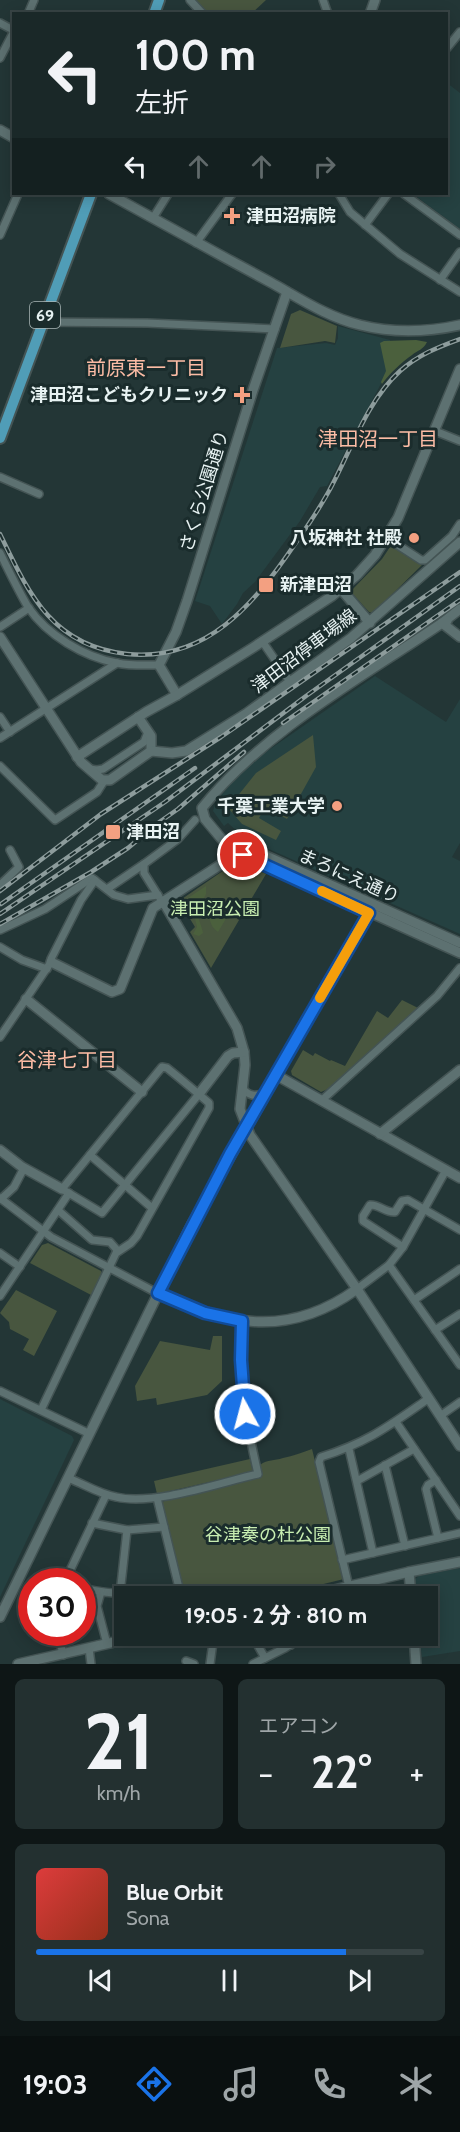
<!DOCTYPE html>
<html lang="ja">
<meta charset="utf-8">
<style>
body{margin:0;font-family:Cabin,"Noto Sans JP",sans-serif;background:#233030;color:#f1f3f6;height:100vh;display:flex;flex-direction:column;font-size:22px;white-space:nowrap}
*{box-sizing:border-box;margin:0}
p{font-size:20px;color:#9fa6a8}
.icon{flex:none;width:33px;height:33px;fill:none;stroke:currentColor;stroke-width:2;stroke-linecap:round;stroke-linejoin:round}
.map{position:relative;height:1664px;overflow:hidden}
.details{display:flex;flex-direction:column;gap:15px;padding:15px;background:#0e1616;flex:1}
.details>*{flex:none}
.hud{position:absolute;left:12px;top:12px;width:436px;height:183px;border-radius:0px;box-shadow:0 3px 15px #0003,0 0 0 2px #384445;background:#1a2828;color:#f1f3f6;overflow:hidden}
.speed{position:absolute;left:18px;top:1568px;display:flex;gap:12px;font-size:30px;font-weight:700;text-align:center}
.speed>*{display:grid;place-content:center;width:78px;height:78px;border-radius:50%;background:#1a2828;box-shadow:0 3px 15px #0003,0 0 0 2px #384445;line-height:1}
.speed .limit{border:9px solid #d22;background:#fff;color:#111}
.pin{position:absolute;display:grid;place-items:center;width:51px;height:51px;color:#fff;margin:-26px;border:3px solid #fff;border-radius:50%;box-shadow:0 2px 6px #0007}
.me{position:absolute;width:66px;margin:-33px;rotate:353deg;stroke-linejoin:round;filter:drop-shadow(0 0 4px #0008)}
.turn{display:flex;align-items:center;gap:21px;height:126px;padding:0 24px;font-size:27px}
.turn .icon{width:78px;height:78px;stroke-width:2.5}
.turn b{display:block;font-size:42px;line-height:51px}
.lanes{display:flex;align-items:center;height:57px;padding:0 24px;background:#0003;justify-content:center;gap:30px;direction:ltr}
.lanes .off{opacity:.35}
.big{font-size:45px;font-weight:700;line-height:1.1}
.details .card{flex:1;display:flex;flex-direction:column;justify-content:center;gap:9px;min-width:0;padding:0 21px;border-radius:9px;background:#233030}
.details .dial{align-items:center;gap:0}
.dial b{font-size:78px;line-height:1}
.song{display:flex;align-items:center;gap:18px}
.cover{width:72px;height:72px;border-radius:9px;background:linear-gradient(135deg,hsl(0 70% 55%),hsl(10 70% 35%))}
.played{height:6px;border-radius:3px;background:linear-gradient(90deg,#1a73e8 80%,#384445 80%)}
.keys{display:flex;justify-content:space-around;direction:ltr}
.heat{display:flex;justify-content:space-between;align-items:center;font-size:33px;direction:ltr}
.details .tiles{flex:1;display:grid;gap:15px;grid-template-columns:1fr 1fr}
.card:last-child{grid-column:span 2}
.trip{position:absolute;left:114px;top:1586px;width:324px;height:60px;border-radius:0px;background:#1a2828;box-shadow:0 3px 15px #0003,0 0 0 2px #384445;font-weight:700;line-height:60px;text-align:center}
.menu{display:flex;height:96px;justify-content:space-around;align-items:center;background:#0a1010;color:#9fa6a8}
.menu .icon{width:42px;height:42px}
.menu .current{color:#1a73e8}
.menu b{font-size:27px;color:#f1f3f6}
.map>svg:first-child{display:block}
.built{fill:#254141}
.green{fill:#48563f}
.forest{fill:#4b603d}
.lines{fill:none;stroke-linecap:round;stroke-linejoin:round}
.street-casing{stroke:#445454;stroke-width:10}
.secondary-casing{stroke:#445454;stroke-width:12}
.primary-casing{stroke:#445454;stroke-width:14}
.street{stroke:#5d7171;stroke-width:7}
.secondary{stroke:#5d7171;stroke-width:9}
.primary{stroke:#509db7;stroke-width:10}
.rail-casing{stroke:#8d9c9c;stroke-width:4.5}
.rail{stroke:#1a2c2c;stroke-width:2;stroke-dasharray:7;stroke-linecap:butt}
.route-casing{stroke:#114b97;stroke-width:15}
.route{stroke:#1a73e8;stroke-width:10}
.slow{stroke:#f59e0b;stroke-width:10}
.poi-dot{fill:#f3a081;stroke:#1a2c2c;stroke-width:2}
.labels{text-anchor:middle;stroke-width:6;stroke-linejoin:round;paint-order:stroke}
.shield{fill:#1a2c2c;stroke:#aab7b7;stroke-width:1.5}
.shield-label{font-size:16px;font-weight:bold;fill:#e7f2f2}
.poi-label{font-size:18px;font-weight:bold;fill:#e7f2f2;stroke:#1a2c2c;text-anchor:start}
.street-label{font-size:18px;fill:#e7f2f2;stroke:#1a2c2c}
.park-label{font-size:18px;fill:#c8eeb1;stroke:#1a2c2c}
.neighbourhood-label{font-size:20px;fill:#fcbca5;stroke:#1a2c2c}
</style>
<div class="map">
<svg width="460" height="1664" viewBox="0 0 460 1664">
<rect width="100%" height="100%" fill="#233636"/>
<g class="built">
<path d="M447 83 460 93V229L413 194H447Z"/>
<path d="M338 326 390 340 394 359 327 486 320 487 300 521 255 582 243 593 237 604 222 624 210 606 195 601 277 348 326 343 335 345 338 338Z"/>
<path d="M375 676 446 722 460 699V843L452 857 460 861V934L244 838 228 823 224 826 213 811 216 801 250 763Z"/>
<path d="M0 1399 72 1436 74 1440 0 1597Z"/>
<path d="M460 1568V1651L422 1657 419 1635H428V1596H415L414 1580 419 1576Z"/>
</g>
<g class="green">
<path d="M194 0H266L251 14 208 13Z"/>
<path d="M300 310 337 326 335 343 325 341 280 348 291 314Z"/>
<path d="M392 544 423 564 373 613 369 612 352 593V590L382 559Z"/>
<path d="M313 735 316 767 287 819 265 807 259 818 281 831 276 840 242 824 228 808 256 773Z"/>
<path d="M241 863 266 874 211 968 190 932 195 927 184 909 177 911 179 901 233 864Z"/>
<path d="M402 1000 418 1008 328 1089 321 1092 292 1075 291 1071 303 1050 313 1056 315 1053 330 1061 331 1060 345 1066 377 1011 388 1018Z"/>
<path d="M48 1243 101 1271 102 1277 93 1296 30 1263 42 1245Z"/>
<path d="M16 1290 57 1311 34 1356 23 1350 29 1339 10 1329 9 1322 0 1313Z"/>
<path d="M213 1336H222V1381L207 1395 157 1405 156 1398 137 1401 135 1386 160 1341 210 1350Z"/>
<path d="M312 1449 344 1579 274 1596H184L161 1502 261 1474 260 1465C268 1459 274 1461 283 1458 293 1456 303 1452 312 1449Z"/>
<path d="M250 1459 253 1472 157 1494 154 1481Z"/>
</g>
<g class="forest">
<path d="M416 340 427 342C423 350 418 350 412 355 401 363 390 373 382 384L381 382 386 371 380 343 384 341Z"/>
<path d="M206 886V894L201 904 199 903C194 913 201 922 203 933L199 936 193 934 197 927 193 910 179 904Z"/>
<path d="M230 902 233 907 218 932C209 926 208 916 212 907L217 908Z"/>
</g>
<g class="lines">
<defs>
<g id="street">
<path d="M190 0 203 14"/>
<path d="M323 0 328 14"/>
<path d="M28 14 34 0"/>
<path d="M0 23 13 30"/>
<path d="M447 48 460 32"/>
<path d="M0 58 14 31"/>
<path d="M339 194 350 212 400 254 460 292"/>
<path d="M404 194 460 235"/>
<path d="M153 218 168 194"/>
<path d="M365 225 388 194"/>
<path d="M0 235 18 194"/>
<path d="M196 243 232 194"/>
<path d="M440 280 460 252"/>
<path d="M42 322 147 323 275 329"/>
<path d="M435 431 460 441"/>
<path d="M0 477 39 494"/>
<path d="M387 538 421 560H425L452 536 460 524"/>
<path d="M0 553C9 571 18 590 28 607 47 635 84 657 117 663 131 666 146 665 159 665"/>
<path d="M0 627 29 608"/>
<path d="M262 641 291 683"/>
<path d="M0 717 10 732"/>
<path d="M0 738 117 663"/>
<path d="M0 766 55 820 97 792 104 781"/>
<path d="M89 769 97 770 103 769 144 742 148 732"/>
<path d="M0 885 19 867 10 850"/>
<path d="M107 889 144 864"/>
<path d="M159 897 144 873V864L178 839 195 820"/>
<path d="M0 930 45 909 92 878 114 895 128 899 158 895"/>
<path d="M0 947 22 960 47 969"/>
<path d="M0 1037 51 962V959L81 900 95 880"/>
<path d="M242 1088C249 1096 255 1097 265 1093"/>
<path d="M321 1101 437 996 460 968"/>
<path d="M90 1155 152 1208"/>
<path d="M0 1198 51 1237 157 1293"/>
<path d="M1 1199 14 1187 24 1168"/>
<path d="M58 1210 92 1240 110 1242 118 1251"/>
<path d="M403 1247 363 1221V1216L370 1205C379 1204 385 1213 395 1212L402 1201 408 1200 460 1230"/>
<path d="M0 1253 20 1267"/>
<path d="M389 1265 460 1365"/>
<path d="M357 1289 389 1265 403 1247 446 1170"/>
<path d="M0 1296 69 1193"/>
<path d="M414 1300 460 1269"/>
<path d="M435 1330 460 1314"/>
<path d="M0 1391 90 1434"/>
<path d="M41 1410 116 1253 131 1243 137 1236 209 1108V1103C195 1091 181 1079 167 1068L162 1067 62 1189 102 1213 199 1094"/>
<path d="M440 1416 460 1402"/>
<path d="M396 1422 460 1516"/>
<path d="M349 1449 373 1553"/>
<path d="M385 1465 405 1546"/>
<path d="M68 1478C84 1484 99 1494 116 1497 154 1506 219 1483 258 1474 246 1422 238 1375 242 1321"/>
<path d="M436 1480 428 1485 426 1489 438 1538"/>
<path d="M357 1481 414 1449"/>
<path d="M157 1498 181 1596"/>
<path d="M92 1523 127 1530 164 1527"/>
<path d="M342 1560 460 1533"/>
<path d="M65 1581 106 1495"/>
<path d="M349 1587 319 1462 321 1457C367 1443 389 1426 428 1399"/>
<path d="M82 1588C116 1596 146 1595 180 1591"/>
<path d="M101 1592 97 1606 107 1644"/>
<path d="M120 1594 127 1530"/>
<path d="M58 1632 63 1655"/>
<path d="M252 1635 265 1658"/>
<path d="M287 1635 291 1645"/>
<path d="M213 1641 240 1635"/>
<path d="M89 1648 91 1664"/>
<path d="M186 1661 194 1664"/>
<path d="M210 1664 214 1635"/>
<path d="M253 1664 285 1648 305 1635"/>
</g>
<g id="secondary">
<path d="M370 14 375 0"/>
<path d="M0 130 14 138"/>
<path d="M109 194C162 223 216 253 270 282 299 298 327 317 360 325 392 333 428 332 460 325"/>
<path d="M341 589 370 623"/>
<path d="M460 609 442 623C361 678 264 731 202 808L205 819 230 849 460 953"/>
<path d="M447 621 442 623 460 637"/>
<path d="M0 637 81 762 102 780H110L151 751V736L138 717"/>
<path d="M177 695 159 665 176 632 187 601 253 390 287 292"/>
<path d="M151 751 172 753 186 751 247 713 351 638 460 542"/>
<path d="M77 757 146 712 177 695 254 647 332 596 357 575 375 555 398 518 460 369"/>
<path d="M225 841 246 847 460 943"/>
<path d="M163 901 237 1028 244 1052 245 1065 240 1109 250 1135 357 1289 460 1446"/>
<path d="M51 962 112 992 120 989 153 908 220 865 243 855"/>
<path d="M26 999 142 1092"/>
<path d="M276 1075 460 1178"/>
<path d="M199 1094 228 1056 233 1053 244 1052"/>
<path d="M380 1134 460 1070"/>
<path d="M0 1150 22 1167 62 1189"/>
<path d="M157 1293C229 1326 289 1338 357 1289"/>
<path d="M409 1572 411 1596"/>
<path d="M309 1596 409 1572 460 1562"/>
<path d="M0 1617 192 1224 373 905"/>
<path d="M414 1635 416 1664"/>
<path d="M18 1664 145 1635"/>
</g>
<g id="primary">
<path d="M154 14 159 0"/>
<path d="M0 438 91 194"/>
</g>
</defs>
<use href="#street" class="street-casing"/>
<use href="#secondary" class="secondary-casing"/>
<use href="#primary" class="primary-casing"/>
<use href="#street" class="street"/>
<use href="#secondary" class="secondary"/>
<use href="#primary" class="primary"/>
<defs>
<g id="rail">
<path d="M0 534C29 594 52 646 127 654 207 662 254 604 295 544 307 527 319 509 329 491 351 451 366 402 400 371 418 355 438 347 460 339"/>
<path d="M283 723 460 600"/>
<path d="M0 891 101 814 221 737 460 572"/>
<path d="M1 904 195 768"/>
<path d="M0 914 165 802 306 696 460 586"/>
<path d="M0 924 91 872 128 848 158 823 178 809 244 752"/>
</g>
</defs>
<use href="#rail" class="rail-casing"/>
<use href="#rail" class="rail"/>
</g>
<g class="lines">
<defs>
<path id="route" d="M243 855 369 913 230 1154 158 1293 205 1313 242 1321 241 1360 245 1414"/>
</defs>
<use href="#route" class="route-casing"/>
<use href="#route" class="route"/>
<path class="slow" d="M320 998 369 913 322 891"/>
</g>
<g class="poi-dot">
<path d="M229 207h6v6h6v6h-6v6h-6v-6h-6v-6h6z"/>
<path d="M239 386h6v6h6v6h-6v6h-6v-6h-6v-6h6z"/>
<circle cx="414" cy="538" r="6"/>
<rect x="258" y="577" width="16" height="16" rx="3"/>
<circle cx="337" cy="806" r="6"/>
<rect x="105" y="824" width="16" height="16" rx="3"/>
</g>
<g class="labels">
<rect class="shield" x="30" y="302" width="30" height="26" rx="4.5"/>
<g class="shield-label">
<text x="45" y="321">69</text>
</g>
<g class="poi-label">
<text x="246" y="222">津田沼病院</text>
<text x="228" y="401" text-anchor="end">津田沼こどもクリニック</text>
<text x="402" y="544" text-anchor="end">八坂神社 社殿</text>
<text x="280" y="591">新津田沼</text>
<text x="325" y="812" text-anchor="end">千葉工業大学</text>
<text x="126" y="838">津田沼</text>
</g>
<g class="street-label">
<text transform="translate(204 491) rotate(-73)" y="6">さくら公園通り</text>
<text transform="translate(304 651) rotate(-37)" y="6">津田沼停車場線</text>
<text transform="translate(349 876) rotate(24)" y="6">まろにえ通り</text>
</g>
<g class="park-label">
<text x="215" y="915">津田沼公園</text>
<text x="268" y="1541">谷津奏の杜公園</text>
</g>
<g class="neighbourhood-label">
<text x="146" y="375">前原東一丁目</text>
<text x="378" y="446">津田沼一丁目</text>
<text x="67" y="1067">谷津七丁目</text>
</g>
</g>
</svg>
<div class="speed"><div class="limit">30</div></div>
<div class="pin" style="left:243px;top:855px;background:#d93025"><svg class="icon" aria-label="arrive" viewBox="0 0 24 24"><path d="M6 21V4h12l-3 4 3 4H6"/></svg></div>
<svg class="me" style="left:245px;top:1414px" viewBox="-20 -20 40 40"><circle r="17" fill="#1a73e8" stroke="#fff" stroke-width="3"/><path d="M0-11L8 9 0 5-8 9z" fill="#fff"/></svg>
<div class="trip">19:05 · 2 分 · 810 m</div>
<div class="hud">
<div class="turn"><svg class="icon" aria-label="left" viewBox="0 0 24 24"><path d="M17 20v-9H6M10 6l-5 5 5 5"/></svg><div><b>100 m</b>左折</div></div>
<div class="lanes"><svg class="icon" aria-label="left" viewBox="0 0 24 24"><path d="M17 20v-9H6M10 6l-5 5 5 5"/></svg><svg class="icon off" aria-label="ahead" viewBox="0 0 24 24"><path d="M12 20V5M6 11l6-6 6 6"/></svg><svg class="icon off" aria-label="ahead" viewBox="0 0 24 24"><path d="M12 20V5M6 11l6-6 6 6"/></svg><svg class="icon off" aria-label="right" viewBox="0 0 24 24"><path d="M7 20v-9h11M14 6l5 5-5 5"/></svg></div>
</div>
</div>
<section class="details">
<div class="tiles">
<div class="card dial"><b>21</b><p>km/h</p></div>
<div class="card"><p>エアコン</p>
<div class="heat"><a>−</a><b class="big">22°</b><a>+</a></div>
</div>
<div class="card">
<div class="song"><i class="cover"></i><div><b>Blue Orbit</b><p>Sona</p></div></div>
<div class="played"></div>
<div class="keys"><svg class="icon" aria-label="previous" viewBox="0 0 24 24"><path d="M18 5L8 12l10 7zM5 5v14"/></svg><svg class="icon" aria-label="pause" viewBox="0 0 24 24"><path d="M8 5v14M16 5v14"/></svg><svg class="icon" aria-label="next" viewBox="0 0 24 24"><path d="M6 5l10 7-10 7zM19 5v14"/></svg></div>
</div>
</div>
</section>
<nav class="menu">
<b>19:03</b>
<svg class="icon current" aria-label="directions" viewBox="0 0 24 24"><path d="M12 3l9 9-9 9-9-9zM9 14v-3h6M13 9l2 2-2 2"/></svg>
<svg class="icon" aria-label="music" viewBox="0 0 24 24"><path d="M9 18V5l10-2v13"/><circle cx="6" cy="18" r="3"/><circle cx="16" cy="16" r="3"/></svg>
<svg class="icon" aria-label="phone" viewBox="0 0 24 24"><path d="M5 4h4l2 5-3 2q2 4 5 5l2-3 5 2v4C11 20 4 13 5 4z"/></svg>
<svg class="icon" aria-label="climate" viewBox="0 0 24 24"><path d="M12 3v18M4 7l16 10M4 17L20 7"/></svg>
</nav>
